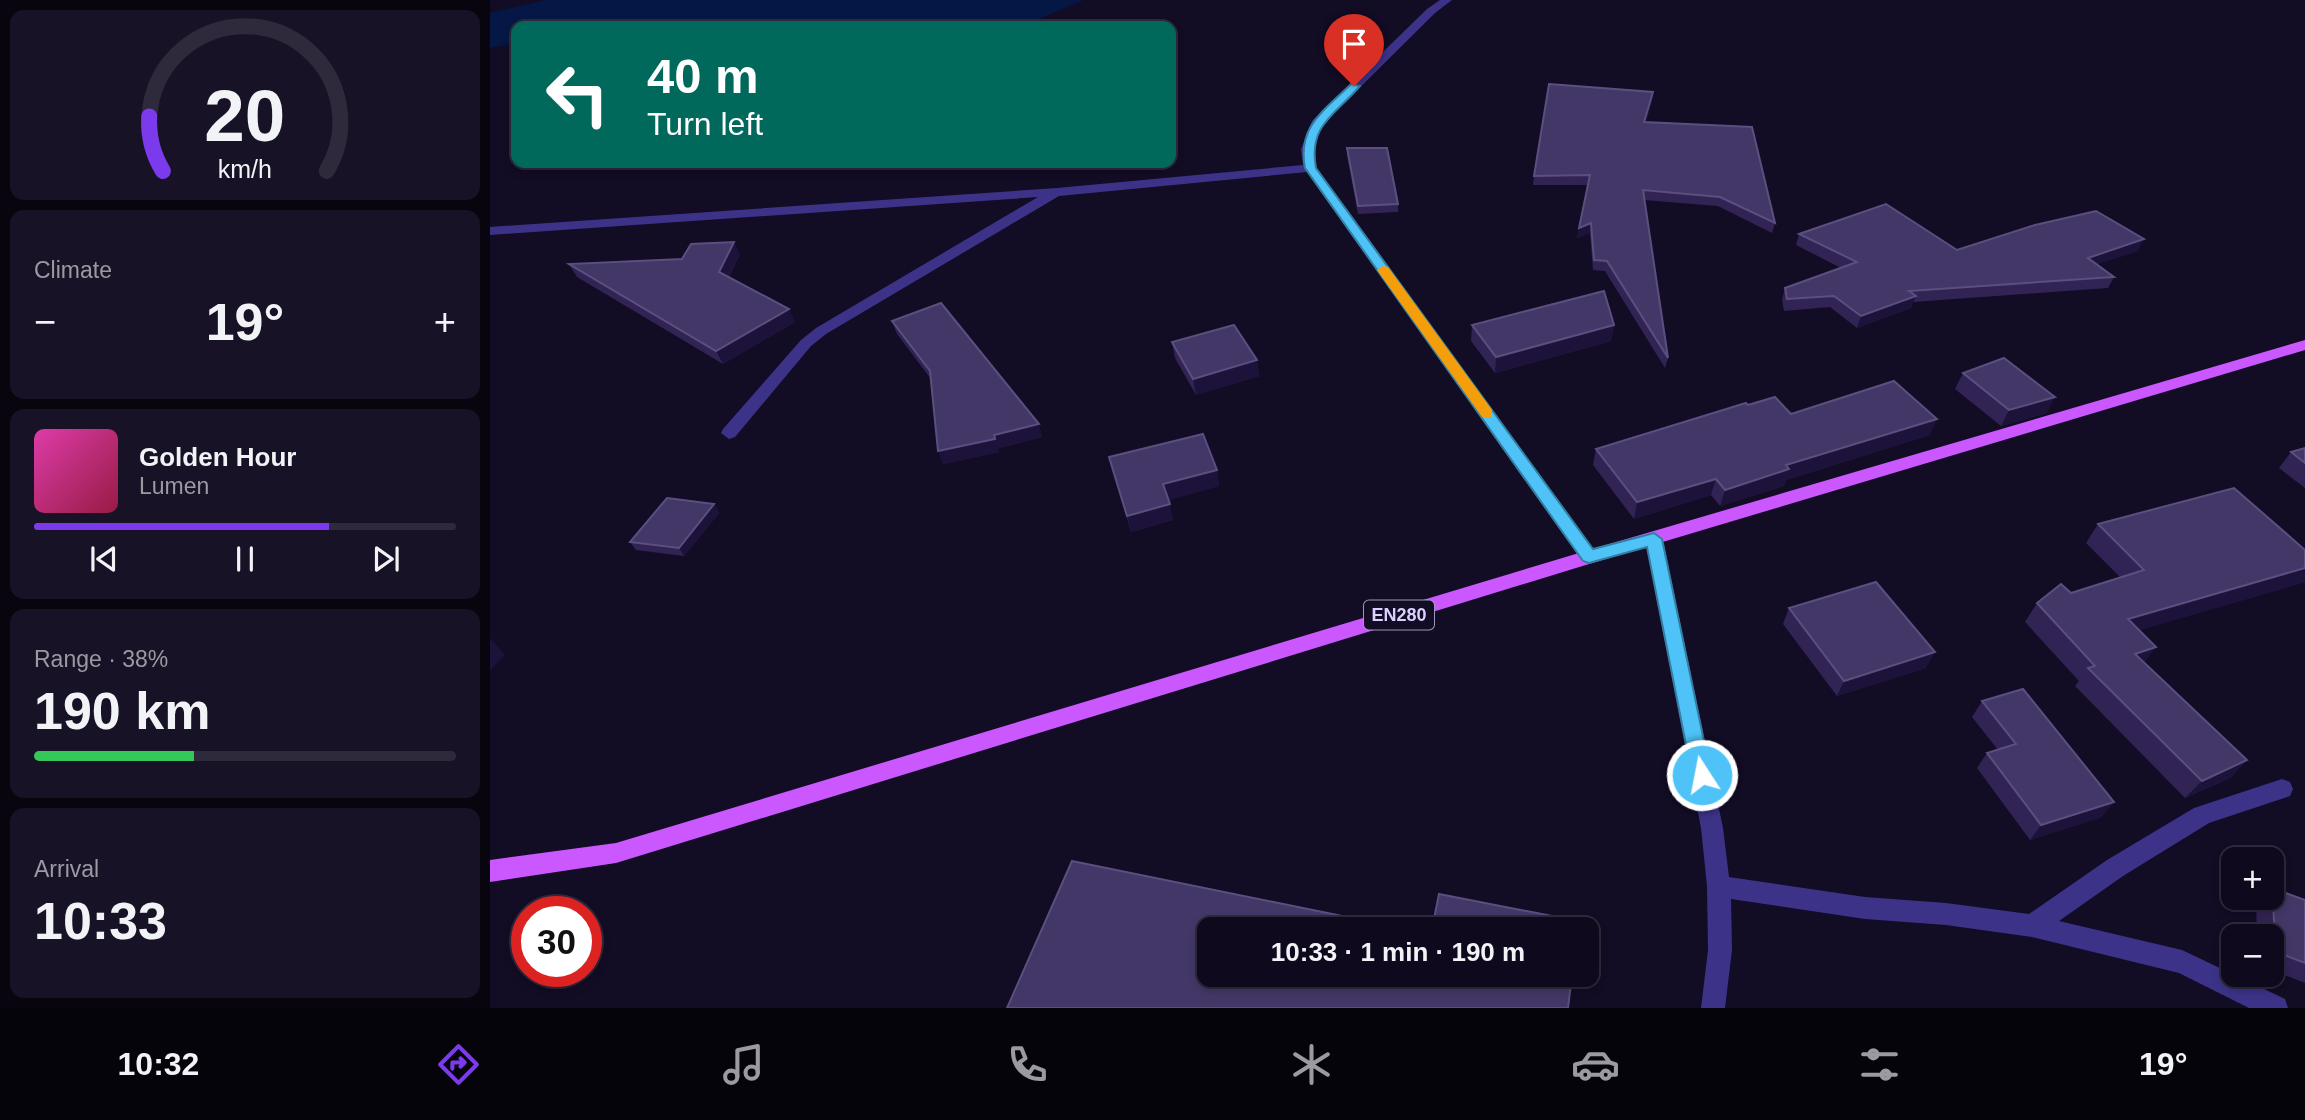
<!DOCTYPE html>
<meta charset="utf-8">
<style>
body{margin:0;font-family:Arial,sans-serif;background:#171225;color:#f1f3f6;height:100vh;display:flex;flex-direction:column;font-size:26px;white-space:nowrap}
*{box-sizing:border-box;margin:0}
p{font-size:23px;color:#9b9aa3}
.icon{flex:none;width:38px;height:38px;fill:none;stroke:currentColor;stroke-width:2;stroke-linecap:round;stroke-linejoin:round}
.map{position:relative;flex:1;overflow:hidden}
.side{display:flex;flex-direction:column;gap:10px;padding:10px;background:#08050f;width:490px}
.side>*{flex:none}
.banner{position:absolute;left:21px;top:21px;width:665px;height:147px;border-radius:14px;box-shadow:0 4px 10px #0003,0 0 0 2px #2e2a3b;background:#00695c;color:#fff;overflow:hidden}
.buttons{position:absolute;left:1731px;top:847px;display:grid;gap:14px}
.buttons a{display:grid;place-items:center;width:63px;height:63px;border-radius:14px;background:#0e091c;box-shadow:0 4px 10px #0003,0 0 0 2px #2e2a3b;font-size:35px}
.speed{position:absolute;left:21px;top:896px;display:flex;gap:14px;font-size:35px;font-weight:700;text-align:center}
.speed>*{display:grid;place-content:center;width:91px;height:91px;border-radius:50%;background:#0e091c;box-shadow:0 4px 10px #0003,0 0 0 2px #2e2a3b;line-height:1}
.speed .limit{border:10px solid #d22;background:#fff;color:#111}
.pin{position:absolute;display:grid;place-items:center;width:60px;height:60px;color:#fff;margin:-72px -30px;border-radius:50% 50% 50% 0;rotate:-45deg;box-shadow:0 0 7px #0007}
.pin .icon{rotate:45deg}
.me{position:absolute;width:77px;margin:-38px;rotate:349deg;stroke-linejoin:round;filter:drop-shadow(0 0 5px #0008)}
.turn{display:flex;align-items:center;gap:24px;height:147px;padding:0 21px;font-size:32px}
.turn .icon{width:91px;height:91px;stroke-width:2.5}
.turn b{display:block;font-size:49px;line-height:60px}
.big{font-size:52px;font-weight:700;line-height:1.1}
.side .tile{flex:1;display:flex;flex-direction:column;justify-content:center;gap:10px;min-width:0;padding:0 24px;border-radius:14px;background:#171225}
.side .dial{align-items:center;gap:0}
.dial svg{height:182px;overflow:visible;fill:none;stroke:#2e2a3b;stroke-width:7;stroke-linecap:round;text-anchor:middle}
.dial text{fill:#f1f3f6;stroke:none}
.song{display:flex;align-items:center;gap:21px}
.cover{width:84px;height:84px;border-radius:10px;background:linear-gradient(135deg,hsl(320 70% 55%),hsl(340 70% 35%))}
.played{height:7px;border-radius:4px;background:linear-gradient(90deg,#7c3aed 70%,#2e2a3b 70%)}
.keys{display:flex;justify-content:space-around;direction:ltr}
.heat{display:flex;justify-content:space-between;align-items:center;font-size:38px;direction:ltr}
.charge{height:10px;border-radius:5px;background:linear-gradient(90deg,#34c759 38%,#2e2a3b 0)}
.trip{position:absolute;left:707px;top:917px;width:402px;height:70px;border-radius:14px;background:#0e091c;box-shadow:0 4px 10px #0003,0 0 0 2px #2e2a3b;font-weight:700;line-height:70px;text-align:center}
.tab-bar{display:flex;height:112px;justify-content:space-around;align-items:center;background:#06040b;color:#9b9aa3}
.tab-bar .icon{width:49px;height:49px}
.tab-bar .selected{color:#7c3aed}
.tab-bar b{font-size:32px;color:#f1f3f6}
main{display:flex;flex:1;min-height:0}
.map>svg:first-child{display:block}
.water{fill:#051845}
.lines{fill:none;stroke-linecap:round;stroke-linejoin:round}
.minor{fill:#3c3388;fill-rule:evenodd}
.major{fill:#cb58ff;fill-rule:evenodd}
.wall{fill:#312455}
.shaded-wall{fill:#1d133a}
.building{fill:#433767;stroke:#5a4f7f;stroke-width:2}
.route{fill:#4fc3f7;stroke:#337fa1;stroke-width:2}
.slow{fill:#f59e0b}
.labels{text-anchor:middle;stroke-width:7;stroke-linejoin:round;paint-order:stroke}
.shield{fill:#120c25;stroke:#9d96be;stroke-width:2}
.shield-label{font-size:18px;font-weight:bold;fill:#d9d1ff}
</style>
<main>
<section class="side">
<div class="tile dial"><svg viewBox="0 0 100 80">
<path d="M14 69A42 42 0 1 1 86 69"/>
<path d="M14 69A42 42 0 0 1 8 45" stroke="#7c3aed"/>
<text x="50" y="56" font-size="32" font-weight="700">20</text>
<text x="50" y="72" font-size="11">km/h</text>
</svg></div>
<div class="tile"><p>Climate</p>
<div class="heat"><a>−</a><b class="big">19°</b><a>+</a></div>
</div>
<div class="tile">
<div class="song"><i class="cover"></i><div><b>Golden Hour</b><p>Lumen</p></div></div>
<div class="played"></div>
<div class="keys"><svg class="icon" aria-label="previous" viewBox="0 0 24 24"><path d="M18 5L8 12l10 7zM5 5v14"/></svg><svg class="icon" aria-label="pause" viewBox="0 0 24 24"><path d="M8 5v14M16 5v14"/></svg><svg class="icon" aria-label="next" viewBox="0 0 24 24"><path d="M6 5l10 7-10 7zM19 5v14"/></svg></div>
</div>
<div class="tile"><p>Range · 38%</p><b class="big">190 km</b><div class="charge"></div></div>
<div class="tile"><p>Arrival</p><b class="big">10:33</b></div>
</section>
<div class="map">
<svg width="1815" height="1008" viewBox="0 0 1815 1008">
<rect width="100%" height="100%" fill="#120c25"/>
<path class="water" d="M56 0H594L537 24 520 26H194L188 24 26 26V43L0 48V13Z"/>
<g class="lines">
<g class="minor">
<path d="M950 0H962L945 13 832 125 823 149 826 168 1105 552 1108 557 1105 562H1093L817 172 569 196 336 334 321 346 245 437 239 439 231 433 233 429 311 340 326 328 548 197 0 235V227L567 188 813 165 811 149 822 121 937 9Z"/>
<path d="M1164 532 1170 534 1173 539 1233 828 1239 877 1375 897 1456 903 1539 914 1617 860 1704 808 1792 779 1800 782 1803 789 1800 796 1719 823 1633 876 1569 921 1692 950 1795 999 1798 1008H1759L1689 973 1542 937 1456 925 1375 919 1241 899 1242 950 1235 1008H1211L1218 950 1217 886 1211 828 1155 539 1158 534Z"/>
</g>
<path class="major" d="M1815 340V350L1099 564 126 863 0 882V860L126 843 1099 550Z"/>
</g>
<g class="wall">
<path d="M1162 101 1156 122 1285 223 1282 233 1228 206 1154 200 1178 358 1175 368 1115 271 1103 270 1100 233 1087 238 1098 185H1043L1044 176Z"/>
<path d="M857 148 908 204V212L868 214 857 155Z"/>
<path d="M1309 234 1467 250 1648 251 1607 264 1624 277 1618 288 1423 302 1421 308 1367 328 1340 307 1294 311 1292 300 1295 288 1351 268 1306 245Z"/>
<path d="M250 254 239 277 305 322 233 364 87 277 79 264 192 259Z"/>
<path d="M402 321 552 437 509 448V452L453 464 441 379 407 334Z"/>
<path d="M982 325H1124L1121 341 1005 373 981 341Z"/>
<path d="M682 342 767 360 769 376 706 395 685 358Z"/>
<path d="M1473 373 1557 413 1511 426 1465 389Z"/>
<path d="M1258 405 1301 414 1440 435 1296 480 1294 486 1230 506 1221 495 1144 519 1103 465 1106 449Z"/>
<path d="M1815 448V488L1789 468 1801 452Z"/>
<path d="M619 457 727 470 729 486 678 500 683 520 641 532Z"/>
<path d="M224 504 229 513 194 556 146 550 140 542Z"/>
<path d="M1608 524 1815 550V582L1649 630 1654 663 1757 760 1740 778 1695 798 1585 686 1589 681 1535 622 1547 603 1630 577 1596 543Z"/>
<path d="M1299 608 1436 668 1347 696 1293 624Z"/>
<path d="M1492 701 1612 817 1540 840 1487 768 1497 753 1508 750 1482 717Z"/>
<path d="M1782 888 1815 900V983L1782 970V936H1767L1766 902 1771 898H1782Z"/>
</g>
<g class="shaded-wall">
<path d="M1163 92 1162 101 1153 131 1154 122Z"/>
<path d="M1101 223 1100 233 1087 238 1089 228Z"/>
<path d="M1654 239 1648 251 1592 269 1598 258Z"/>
<path d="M244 242 250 254 235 284 229 272Z"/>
<path d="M1426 296 1421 308 1367 328 1371 316Z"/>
<path d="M299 309 305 322 233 364 226 351Z"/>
<path d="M1124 325 1121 341 1005 373 1006 357Z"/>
<path d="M767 360 769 376 706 395 703 379Z"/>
<path d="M1565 397 1557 413 1511 426 1519 410Z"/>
<path d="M1447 419 1440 435 1296 480 1294 486 1230 506 1235 490 1296 465Z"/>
<path d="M549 424 552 437 509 448V452L453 464 448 451Z"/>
<path d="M727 470 729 486 677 501 673 484Z"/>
<path d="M1226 479 1221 495 1144 519 1147 502Z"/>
<path d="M224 504 229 513 194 556 189 548Z"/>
<path d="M680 504 683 520 641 532 637 516Z"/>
<path d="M1815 568V582L1625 637 1638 619Z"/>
<path d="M0 638 15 655 0 670Z"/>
<path d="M1666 647 1652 666 1645 654Z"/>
<path d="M1445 652 1436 668 1347 696 1354 681Z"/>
<path d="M1757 760 1740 778 1695 798 1712 781Z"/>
<path d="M1624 802 1612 817 1540 840 1551 825Z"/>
</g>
<g class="building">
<path d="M1059 84 1163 92 1154 122 1262 127 1285 223 1230 197 1153 190 1178 358 1117 261 1104 260 1101 223 1089 228 1100 175 1044 176Z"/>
<path d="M857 148H897L908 204 868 206Z"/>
<path d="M1396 204 1467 250 1545 225 1606 211 1654 239 1598 258 1624 277 1419 291 1426 296 1371 316 1344 296 1297 299 1295 288 1367 262 1309 234Z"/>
<path d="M244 242 229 272 299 309 226 351 79 264 192 259 201 244Z"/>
<path d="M1114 291 1124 325 1006 357 982 325Z"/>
<path d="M451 303 549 424 504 435 505 439 448 451 440 371 402 321Z"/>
<path d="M744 325 767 360 703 379 682 342Z"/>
<path d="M1514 358 1565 397 1519 410 1473 373Z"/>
<path d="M1404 381 1447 419 1296 465 1299 469 1235 490 1226 479 1147 502 1106 449 1256 403 1258 405 1285 397 1301 414Z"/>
<path d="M713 434 727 470 673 484 680 504 637 516 619 457Z"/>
<path d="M1815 448V463L1801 452Z"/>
<path d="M1744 488 1815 550V568L1638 619 1666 647 1645 654 1757 760 1712 781 1598 668 1605 666 1547 603 1571 584 1581 593 1654 570 1608 524Z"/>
<path d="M177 498 224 504 189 548 140 542Z"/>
<path d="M1386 582 1445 652 1354 681 1299 608Z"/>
<path d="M1533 689 1624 802 1551 825 1497 753 1526 744 1492 701Z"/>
<path d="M582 861 916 929H719V975H1082L1078 1008H517Z"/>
<path d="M1782 888 1815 900V963L1786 952Z"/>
<path d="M949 894 1088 921 1087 929H942Z"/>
</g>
<path class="route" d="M861 84 870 86C845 115 818 125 826 168L1103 549 1164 533 1172 539 1221 775 1219 781 1212 784 1205 781 1202 775 1157 547 1099 563 1093 561 815 168C807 126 834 111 861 84Z"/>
<path class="slow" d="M893 266 898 267 1002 410V417H992L887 270Z"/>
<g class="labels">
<rect class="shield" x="874" y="600.5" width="70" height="29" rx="5"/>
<g class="shield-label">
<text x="909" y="621">EN280</text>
</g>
</g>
</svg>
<div class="buttons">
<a>+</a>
<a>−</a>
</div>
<div class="speed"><div class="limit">30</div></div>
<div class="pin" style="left:864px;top:86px;background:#d93025"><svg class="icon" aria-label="arrive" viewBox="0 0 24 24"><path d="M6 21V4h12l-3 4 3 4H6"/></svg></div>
<svg class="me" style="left:1212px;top:775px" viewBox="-20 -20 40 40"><circle r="17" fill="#4fc3f7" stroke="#fff" stroke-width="3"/><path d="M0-11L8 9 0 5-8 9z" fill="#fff"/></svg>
<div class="trip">10:33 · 1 min · 190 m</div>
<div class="banner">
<div class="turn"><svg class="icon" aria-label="left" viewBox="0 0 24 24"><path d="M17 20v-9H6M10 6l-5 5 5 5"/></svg><div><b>40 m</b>Turn left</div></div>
</div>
</div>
</main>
<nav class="tab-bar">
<b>10:32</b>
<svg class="icon selected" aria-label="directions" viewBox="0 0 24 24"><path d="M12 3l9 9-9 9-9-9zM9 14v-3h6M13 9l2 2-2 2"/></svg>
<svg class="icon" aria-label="music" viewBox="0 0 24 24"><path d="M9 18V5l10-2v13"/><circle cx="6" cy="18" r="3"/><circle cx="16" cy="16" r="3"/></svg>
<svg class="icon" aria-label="phone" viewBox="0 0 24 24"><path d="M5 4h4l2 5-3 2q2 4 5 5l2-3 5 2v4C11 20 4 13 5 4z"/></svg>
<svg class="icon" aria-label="climate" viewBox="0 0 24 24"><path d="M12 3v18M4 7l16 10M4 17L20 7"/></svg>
<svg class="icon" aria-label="car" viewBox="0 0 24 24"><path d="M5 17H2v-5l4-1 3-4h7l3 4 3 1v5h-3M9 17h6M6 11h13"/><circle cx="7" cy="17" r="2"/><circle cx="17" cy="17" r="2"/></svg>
<svg class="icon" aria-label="filters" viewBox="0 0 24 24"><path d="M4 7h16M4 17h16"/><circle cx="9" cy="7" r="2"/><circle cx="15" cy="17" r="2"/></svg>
<b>19°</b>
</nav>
